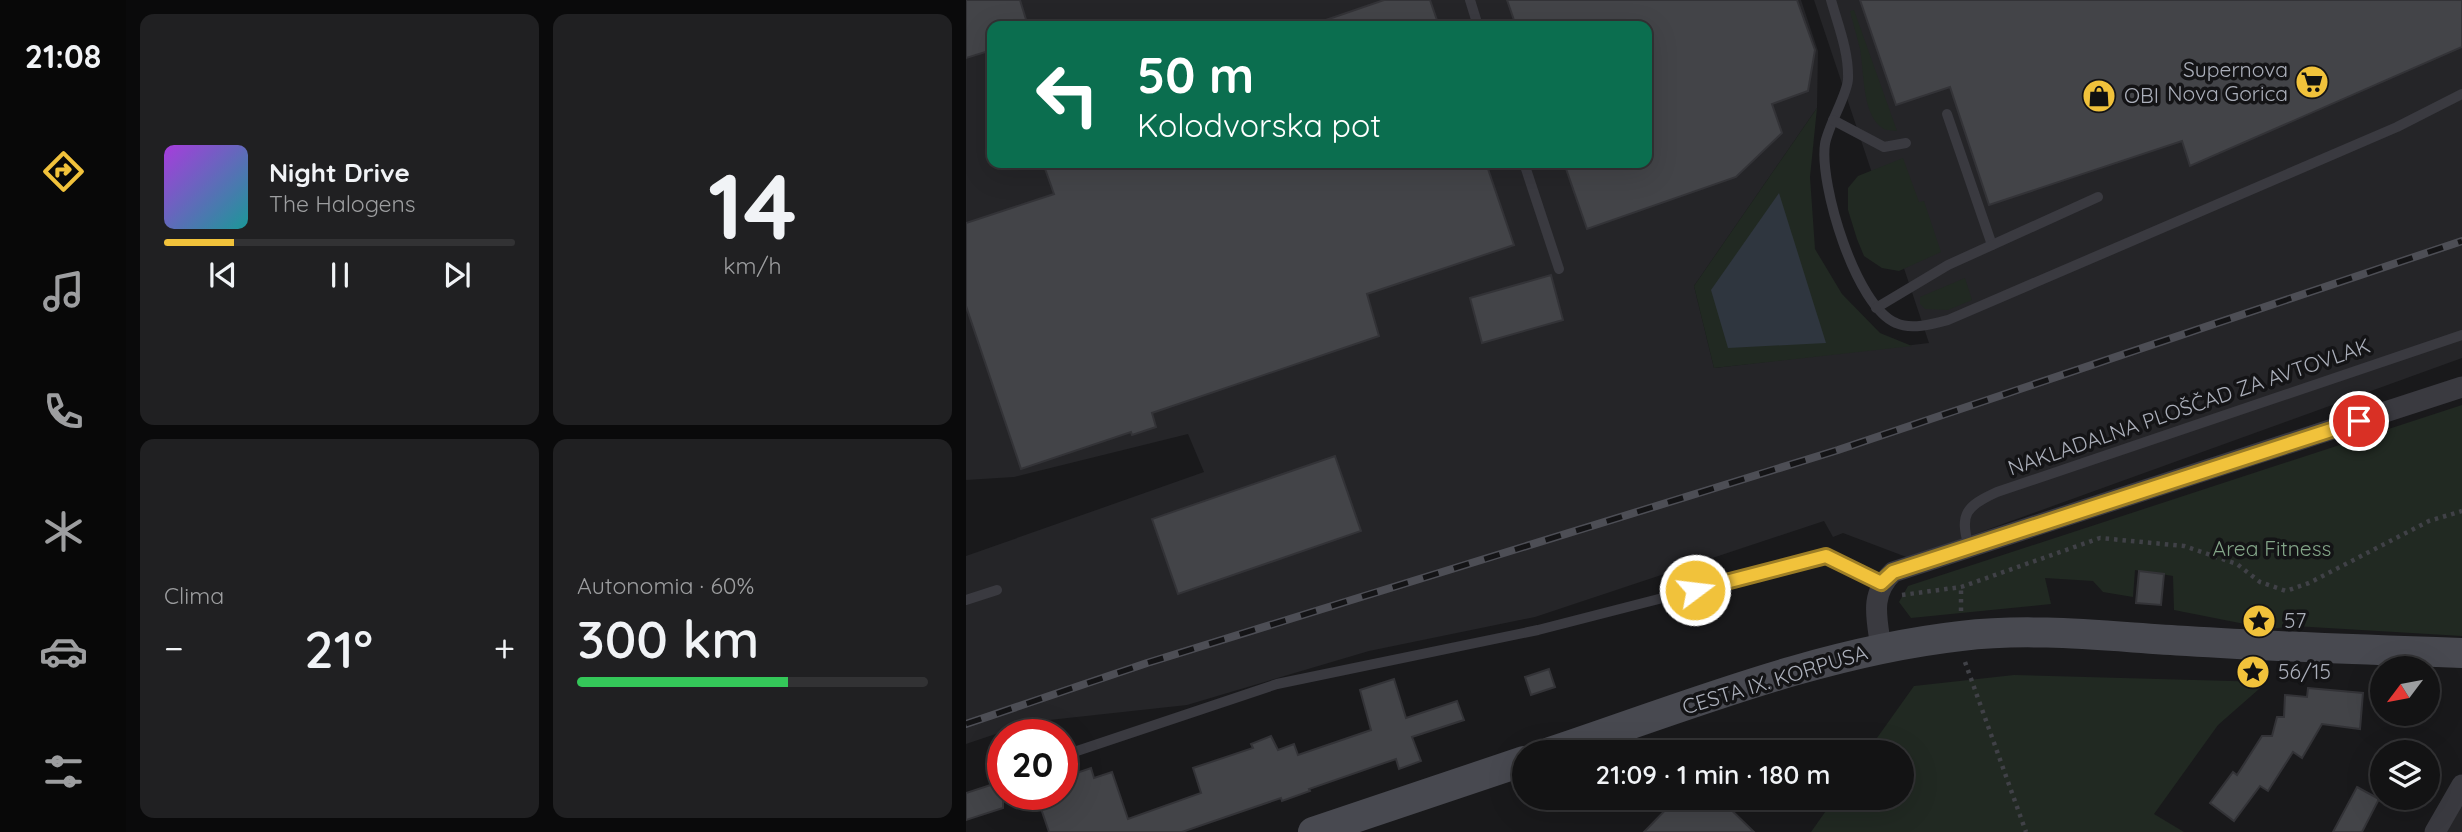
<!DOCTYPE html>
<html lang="it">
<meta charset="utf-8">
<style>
body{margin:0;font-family:Quicksand,sans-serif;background:#202022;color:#f1f3f6;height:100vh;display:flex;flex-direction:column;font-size:26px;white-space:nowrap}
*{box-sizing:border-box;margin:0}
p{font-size:23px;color:#9d9ea0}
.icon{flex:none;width:38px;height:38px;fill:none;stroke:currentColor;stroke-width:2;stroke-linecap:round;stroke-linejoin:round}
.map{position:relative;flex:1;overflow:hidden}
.panel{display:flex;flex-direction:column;gap:14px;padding:14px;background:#0a0a0b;width:840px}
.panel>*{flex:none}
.banner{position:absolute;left:21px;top:21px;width:665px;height:147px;border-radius:14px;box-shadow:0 7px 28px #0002,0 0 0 2px #323234;background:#0b6e4f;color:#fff;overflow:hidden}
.needle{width:46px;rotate:238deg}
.fabs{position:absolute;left:1404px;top:656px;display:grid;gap:14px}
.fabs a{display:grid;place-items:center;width:70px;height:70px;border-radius:50%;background:#131314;box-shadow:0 7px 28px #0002,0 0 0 2px #323234;font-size:35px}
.speed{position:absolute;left:21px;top:719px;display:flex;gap:14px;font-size:35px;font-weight:700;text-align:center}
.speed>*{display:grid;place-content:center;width:91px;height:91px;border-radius:50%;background:#131314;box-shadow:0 7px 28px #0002,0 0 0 2px #323234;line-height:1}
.speed .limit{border:10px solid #d22;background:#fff;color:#111}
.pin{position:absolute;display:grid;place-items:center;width:60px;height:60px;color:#fff;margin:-30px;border:4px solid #fff;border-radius:50%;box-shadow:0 2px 7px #0007}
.me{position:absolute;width:77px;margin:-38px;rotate:75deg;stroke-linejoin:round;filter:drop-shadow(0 0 5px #0008)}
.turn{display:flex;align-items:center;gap:24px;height:147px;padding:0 35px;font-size:32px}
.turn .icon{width:91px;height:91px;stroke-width:2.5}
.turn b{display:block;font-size:49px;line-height:60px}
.big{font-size:52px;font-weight:600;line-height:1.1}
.panel .card{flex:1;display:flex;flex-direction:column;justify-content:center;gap:10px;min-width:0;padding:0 24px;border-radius:14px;background:#202022}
.panel .dial{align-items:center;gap:0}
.dial b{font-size:91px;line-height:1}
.song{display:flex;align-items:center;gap:21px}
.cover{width:84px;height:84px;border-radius:10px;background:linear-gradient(135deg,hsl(280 70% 55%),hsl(180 70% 35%))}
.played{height:7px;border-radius:4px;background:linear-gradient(90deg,#f1c23b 20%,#323234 20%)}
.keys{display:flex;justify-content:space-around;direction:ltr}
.heat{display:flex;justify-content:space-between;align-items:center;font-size:38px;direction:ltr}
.charge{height:10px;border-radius:5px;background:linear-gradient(90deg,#34c759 60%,#323234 0)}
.panel .tiles{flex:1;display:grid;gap:14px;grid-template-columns:repeat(2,1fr)}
.trip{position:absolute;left:546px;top:740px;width:402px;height:70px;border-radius:35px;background:#131314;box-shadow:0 7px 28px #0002,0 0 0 2px #323234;font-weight:600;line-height:70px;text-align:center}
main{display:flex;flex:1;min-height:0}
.dock{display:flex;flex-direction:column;width:126px;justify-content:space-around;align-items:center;background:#080808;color:#9d9ea0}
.dock .icon{width:49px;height:49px}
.dock .on{color:#f1c23b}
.dock b{font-size:32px;color:#f1f3f6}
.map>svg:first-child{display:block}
.built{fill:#252528;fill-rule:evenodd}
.green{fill:#212922}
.water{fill:#2f363f}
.building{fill:#434448;stroke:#333337;stroke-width:2}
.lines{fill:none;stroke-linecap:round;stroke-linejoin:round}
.path{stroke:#404147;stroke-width:4.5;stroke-dasharray:3.5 5;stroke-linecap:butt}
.service{stroke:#3a3a40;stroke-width:10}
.minor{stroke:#3a3a40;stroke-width:21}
.secondary{stroke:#484950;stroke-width:30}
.rail-casing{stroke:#4d4e55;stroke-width:8}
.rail{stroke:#141416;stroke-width:5;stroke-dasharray:16;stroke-linecap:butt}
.route-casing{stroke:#9d7e26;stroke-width:18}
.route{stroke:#f1c23b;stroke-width:12}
.labels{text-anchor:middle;stroke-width:7;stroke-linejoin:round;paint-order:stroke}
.poi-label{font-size:21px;fill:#abafba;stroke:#141416;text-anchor:start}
.street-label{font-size:21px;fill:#abafba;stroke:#141416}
.park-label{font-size:21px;fill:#83a588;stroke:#141416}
</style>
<main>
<nav class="dock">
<b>21:08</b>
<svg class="icon on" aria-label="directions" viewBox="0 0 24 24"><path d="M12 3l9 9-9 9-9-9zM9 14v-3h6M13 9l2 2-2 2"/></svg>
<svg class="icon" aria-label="music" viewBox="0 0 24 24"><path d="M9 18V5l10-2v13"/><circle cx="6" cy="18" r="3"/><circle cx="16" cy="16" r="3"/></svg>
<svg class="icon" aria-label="phone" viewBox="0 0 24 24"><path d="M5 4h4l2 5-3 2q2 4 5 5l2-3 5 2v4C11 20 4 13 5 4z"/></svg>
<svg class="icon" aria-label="climate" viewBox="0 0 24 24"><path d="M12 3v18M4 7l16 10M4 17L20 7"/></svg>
<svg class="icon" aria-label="car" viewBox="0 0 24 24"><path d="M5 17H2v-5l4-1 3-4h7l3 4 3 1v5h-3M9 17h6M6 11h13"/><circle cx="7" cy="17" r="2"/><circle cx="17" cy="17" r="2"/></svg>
<svg class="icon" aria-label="filters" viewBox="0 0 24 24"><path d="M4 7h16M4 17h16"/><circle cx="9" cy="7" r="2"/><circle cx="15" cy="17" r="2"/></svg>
</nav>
<section class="panel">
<div class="tiles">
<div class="card">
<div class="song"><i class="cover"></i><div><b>Night Drive</b><p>The Halogens</p></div></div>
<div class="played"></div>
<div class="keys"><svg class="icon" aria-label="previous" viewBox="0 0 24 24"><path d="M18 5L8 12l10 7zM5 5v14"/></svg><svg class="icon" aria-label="pause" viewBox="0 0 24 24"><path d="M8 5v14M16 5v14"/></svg><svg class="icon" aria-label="next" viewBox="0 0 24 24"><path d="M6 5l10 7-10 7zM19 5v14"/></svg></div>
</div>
<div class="card dial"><b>14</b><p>km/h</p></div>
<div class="card"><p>Clima</p>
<div class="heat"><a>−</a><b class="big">21°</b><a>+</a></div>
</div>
<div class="card"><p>Autonomia · 60%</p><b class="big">300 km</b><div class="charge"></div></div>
</div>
</section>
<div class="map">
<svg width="1496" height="832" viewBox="0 0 1496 832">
<rect width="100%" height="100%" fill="#19191b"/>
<g class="built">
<path d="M0 0H835L852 51 851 108 728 286 748 368 963 343 848 0H1496V358L943 558 877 533 867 537 858 521 569 617 403 651 221 705 65 722 0 744V556L238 472 222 434 48 477 0 480ZM26 26H681V163H26Z"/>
<path d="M1496 785V832H1469Z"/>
</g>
<g class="green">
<path d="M888 10 931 131C925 130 919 131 915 127 896 113 898 70 894 49 891 36 887 24 884 11Z"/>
<path d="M851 108 844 177 849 249 876 294 914 333 946 346 748 368 728 286Z"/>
<path d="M937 158 953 202 958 201 975 252 933 271 916 268 898 256 891 239 882 210V188L892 176Z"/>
<path d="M999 278 1006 300 982 310 959 309 954 304V297Z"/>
<path d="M1496 405V636L1328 626 1304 629 1208 610 1207 576 1169 570 1167 597 1137 592 1127 581 1079 578 1085 604 945 618 933 602 942 586Z"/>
<path d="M1048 675 1301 682 1252 725 1188 814 1218 832H845L869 798H936V752H901L948 686Z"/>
</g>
<path class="water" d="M813 193 860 343 762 348 745 290Z"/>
<g class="building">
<path d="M0 0H54L62 26H26V50L0 58Z"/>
<path d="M418 0H464L473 26H351V23Z"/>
<path d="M541 0H831L849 50 842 91 806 104 816 133 770 177 621 229 598 163H681V26H550Z"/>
<path d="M894 0H1496V47L1224 166 1216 141 1023 205 984 87 930 105Z"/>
<path d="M77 163H520L548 245 401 294 413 336 186 413 190 427 166 435 165 432 55 469 0 306V223L88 194Z"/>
<path d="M585 275 597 320 516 343 504 298Z"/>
<path d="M369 456 395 531 212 594 186 519Z"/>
<path d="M1173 571 1198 574 1195 605 1170 603Z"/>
<path d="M583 669 589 687 565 695 559 677Z"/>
<path d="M428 679 440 718 491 701 498 720 446 737 455 761 433 769 430 759 343 789 344 791 316 801 315 798 216 832H83L70 794H96V778L125 768 128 778 146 772 162 819 235 793 227 768 287 748 285 744 305 736 312 750 328 744 332 755 405 730 394 690Z"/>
<path d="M1342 688 1397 693 1394 729 1356 724 1336 758 1327 752 1302 791 1294 786 1268 821 1244 803 1267 772 1271 775 1296 736H1306L1311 717H1318L1319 695 1341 697Z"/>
<path d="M37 781V808L0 820V793Z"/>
<path d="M1391 787 1413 799 1396 832H1367Z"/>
<path d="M711 798H753L788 832H678Z"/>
</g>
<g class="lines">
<g class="path">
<path d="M936 595 995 587 1134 538 1218 546 1271 564 1294 582 1320 591 1343 583 1463 521 1496 511"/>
<path d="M995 611V587"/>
<path d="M999 662 1060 832"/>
</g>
<g class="service">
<path d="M504 0 512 26"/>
<path d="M865 0C872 25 883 52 882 79 882 93 862 126 859 144 853 184 890 307 930 323 945 330 967 324 982 320L1431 127 1496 94"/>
<path d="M981 114 1026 245"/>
<path d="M867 120 918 147 940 143"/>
<path d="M558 163 593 269"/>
<path d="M910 308 982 265 1132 197"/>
<path d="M1003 547C993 514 1000 506 1031 492L1496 335"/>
<path d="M0 600 31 590"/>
<path d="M96 756 311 684 572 630 860 556 915 583"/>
</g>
<g class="minor">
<path d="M915 648C911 618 903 595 927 572L1496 387"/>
<path d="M1469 832 1496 785"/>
</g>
<g class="secondary">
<path d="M584 752C719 707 853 652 995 636 1070 627 1146 637 1221 641 1313 647 1404 650 1496 653"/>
<path d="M347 832 558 761"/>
</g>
<defs>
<path id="rail" d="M0 724 181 663 872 450 1496 241"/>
</defs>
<use href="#rail" class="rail-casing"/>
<use href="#rail" class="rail"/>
</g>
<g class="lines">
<defs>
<path id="route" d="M729 590 860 556 915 583 927 572 1393 421"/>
</defs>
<use href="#route" class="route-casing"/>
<use href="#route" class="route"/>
</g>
<defs>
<symbol id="supermarket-disc" viewBox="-11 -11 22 22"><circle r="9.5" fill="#f1c23b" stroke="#141416"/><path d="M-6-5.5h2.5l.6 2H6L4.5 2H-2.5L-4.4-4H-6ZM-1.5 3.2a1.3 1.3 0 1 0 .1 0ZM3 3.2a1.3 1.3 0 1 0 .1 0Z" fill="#111"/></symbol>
<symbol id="shop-disc" viewBox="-11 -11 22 22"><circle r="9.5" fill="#f1c23b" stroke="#141416"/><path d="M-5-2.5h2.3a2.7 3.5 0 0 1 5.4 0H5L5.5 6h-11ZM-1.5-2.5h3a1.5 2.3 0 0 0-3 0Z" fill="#111"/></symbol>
<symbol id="sight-disc" viewBox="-11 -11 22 22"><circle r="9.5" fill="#f1c23b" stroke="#141416"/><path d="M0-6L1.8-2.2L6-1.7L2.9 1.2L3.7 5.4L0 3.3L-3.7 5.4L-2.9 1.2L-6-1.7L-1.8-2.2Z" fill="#111"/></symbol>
</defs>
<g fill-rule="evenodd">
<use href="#supermarket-disc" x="1327" y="63" width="38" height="38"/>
<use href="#shop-disc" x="1114" y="77" width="38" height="38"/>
<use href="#sight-disc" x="1274" y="602" width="38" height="38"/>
<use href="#sight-disc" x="1268" y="653" width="38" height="38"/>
</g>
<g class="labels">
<g class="poi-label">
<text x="1322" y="77" text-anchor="end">Supernova<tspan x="1322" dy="24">Nova Gorica</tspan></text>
<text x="1158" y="103">OBI</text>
<text x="1318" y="628">57</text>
<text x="1312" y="679">56/15</text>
</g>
<g class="street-label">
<text transform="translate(1223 407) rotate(-19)" y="7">NAKLADALNA PLOŠČAD ZA AVTOVLAK</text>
<text transform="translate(809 680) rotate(-17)" y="7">CESTA IX. KORPUSA</text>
</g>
<g class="park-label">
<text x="1306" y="556">Area Fitness</text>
</g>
</g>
</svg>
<div class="fabs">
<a><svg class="needle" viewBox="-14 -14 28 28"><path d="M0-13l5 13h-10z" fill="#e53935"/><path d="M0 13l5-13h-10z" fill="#9d9ea0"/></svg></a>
<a><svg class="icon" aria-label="layers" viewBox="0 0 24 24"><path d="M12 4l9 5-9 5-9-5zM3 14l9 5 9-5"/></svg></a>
</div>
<div class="speed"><div class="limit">20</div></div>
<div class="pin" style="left:1393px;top:421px;background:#d93025"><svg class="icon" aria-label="arrive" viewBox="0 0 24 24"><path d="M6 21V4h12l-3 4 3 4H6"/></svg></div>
<svg class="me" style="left:729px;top:590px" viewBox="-20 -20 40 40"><circle r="17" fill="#f1c23b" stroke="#fff" stroke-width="3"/><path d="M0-11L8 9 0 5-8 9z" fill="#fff"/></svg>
<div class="trip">21:09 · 1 min · 180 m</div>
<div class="banner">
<div class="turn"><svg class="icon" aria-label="left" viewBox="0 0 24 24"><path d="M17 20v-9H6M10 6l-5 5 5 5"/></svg><div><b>50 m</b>Kolodvorska pot</div></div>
</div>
</div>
</main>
